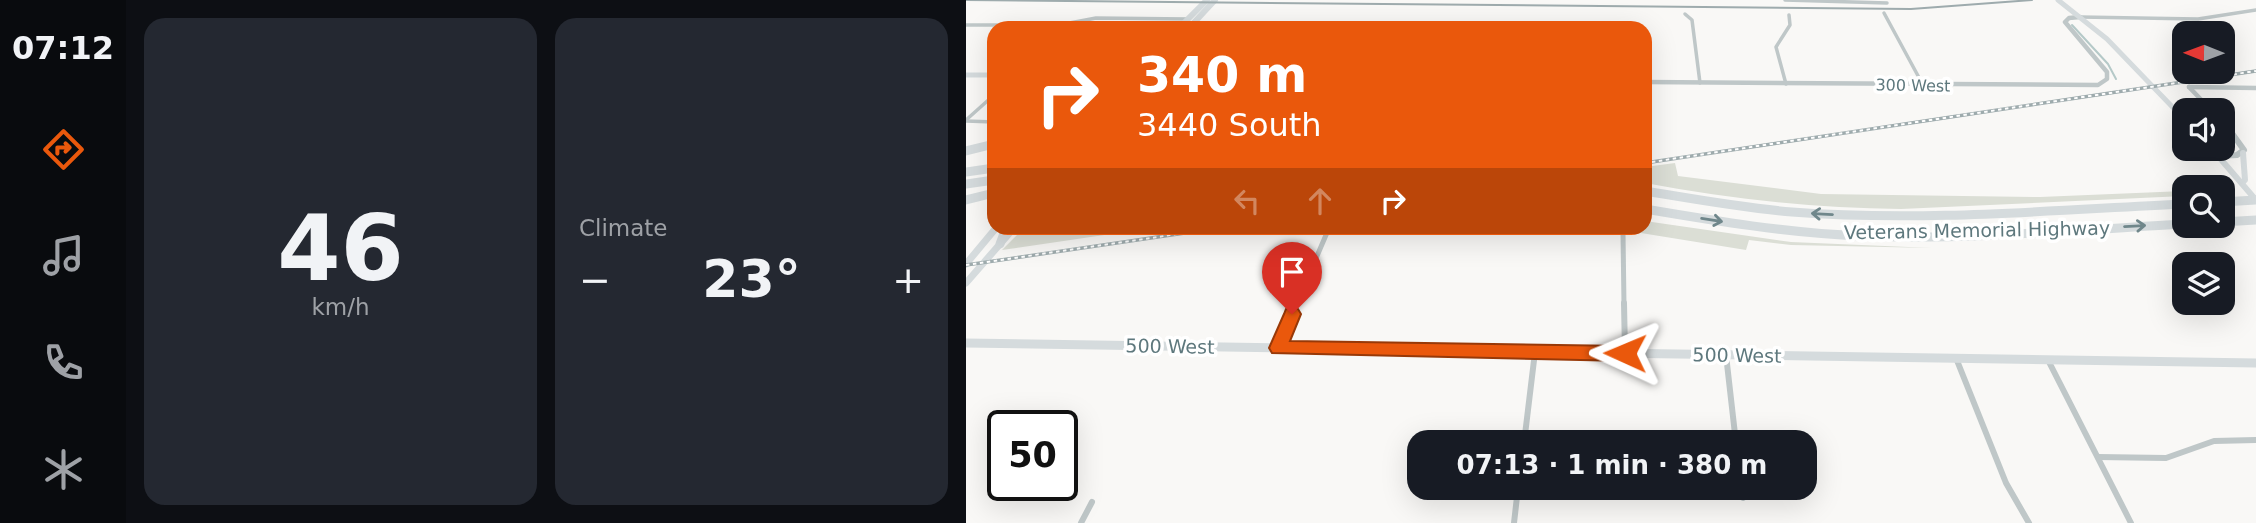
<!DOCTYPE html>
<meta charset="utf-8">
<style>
body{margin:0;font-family:"DejaVu Sans",sans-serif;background:#242831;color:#f1f3f6;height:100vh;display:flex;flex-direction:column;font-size:26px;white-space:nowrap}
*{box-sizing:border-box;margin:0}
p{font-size:23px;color:#9ea1a6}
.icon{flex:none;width:38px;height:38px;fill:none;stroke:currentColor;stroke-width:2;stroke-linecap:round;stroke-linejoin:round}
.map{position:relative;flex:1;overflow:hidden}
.drawer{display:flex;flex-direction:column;gap:18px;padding:18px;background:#0d0f14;width:840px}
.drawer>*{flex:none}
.guide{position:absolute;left:21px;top:21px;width:665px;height:214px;border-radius:21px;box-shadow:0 7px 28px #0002;background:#ea580c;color:#fff;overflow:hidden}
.needle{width:46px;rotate:271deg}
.fabs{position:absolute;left:1206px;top:21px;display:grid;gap:14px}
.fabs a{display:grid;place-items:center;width:63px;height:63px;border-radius:14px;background:#171b24;box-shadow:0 7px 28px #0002;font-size:35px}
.speed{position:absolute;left:21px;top:410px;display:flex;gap:14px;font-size:35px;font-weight:700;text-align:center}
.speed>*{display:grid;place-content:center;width:91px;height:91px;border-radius:50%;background:#171b24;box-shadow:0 7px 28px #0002;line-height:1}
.speed .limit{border:4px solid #111;border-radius:10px;background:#fff;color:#111}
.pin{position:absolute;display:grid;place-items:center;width:60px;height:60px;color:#fff;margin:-72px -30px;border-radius:50% 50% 50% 0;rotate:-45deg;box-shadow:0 0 7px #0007}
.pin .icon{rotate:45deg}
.me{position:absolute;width:77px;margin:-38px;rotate:271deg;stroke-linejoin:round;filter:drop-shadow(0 0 5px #0008)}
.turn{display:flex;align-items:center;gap:24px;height:147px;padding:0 35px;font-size:32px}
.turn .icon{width:91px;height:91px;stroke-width:2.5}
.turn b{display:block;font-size:49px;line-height:60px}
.lanes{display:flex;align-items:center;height:66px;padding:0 35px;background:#0003;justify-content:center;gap:35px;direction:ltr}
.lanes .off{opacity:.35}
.big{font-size:52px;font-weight:700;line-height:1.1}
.drawer .card{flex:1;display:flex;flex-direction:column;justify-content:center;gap:10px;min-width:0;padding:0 24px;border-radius:21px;background:#242831}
.drawer .dial{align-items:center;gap:0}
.dial b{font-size:91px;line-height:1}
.heat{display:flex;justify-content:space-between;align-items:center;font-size:38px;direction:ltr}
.drawer .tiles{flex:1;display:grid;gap:18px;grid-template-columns:repeat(2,1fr)}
.trip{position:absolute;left:441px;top:430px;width:410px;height:70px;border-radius:21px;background:#171b24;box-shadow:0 7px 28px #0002;font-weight:700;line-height:70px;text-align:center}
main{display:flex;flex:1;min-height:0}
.tabs{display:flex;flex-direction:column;width:126px;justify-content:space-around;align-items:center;background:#090b0e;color:#9ea1a6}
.tabs .icon{width:49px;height:49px}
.tabs .on{color:#ea580c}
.tabs b{font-size:32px;color:#f1f3f6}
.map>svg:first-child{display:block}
.green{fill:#dbded5}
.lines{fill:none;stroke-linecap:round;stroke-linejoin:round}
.stream{stroke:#b5c9c8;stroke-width:2}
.minor-far2{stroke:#bfc7c8;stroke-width:3.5}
.minor-far1{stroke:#bfc7c8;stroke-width:5}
.minor{stroke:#bfc7c8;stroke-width:6}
.tertiary-far1{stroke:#bfc7c8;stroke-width:4.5}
.tertiary{stroke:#bfc7c8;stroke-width:6}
.secondary-far2{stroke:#d5dbdd;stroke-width:5}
.secondary-far1{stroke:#d5dbdd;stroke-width:6}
.secondary{stroke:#d5dbdd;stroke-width:9}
.primary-far1{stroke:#d5dbdd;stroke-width:6}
.primary{stroke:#d5dbdd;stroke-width:7}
.motorway{stroke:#d5dbdd;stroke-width:9}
.tram{stroke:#9eabad;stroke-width:2}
.rail-casing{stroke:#9eabad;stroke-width:3.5}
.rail{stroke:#fff;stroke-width:2;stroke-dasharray:3.5;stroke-linecap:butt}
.oneway{stroke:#70878b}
.route{fill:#ea580c;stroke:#983908;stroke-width:2}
.labels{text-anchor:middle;stroke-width:7;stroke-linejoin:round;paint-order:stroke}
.far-street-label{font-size:16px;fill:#5e787d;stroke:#fff}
.street-label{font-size:19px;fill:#5e787d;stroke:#fff}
</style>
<main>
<nav class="tabs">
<b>07:12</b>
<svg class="icon on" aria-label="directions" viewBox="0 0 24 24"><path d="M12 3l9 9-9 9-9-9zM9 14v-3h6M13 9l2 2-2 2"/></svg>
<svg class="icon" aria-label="music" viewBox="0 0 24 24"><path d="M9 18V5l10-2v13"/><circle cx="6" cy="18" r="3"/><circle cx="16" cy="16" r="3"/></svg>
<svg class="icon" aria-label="phone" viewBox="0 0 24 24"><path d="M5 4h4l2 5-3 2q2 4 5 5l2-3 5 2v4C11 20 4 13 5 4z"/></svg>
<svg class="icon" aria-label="climate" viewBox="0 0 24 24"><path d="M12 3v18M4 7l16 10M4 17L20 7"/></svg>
</nav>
<section class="drawer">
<div class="tiles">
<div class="card dial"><b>46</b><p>km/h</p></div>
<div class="card"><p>Climate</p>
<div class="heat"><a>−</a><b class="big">23°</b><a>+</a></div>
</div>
</div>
</section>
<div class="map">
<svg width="1290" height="523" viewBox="0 0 1290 523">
<rect width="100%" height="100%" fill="#f9f8f6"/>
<g class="green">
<path d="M709 163 712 176 855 194 1074 197 1218 191V196L935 209C848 208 764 199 679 183V167Z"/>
<path d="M679 221 825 242 966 248 825 245 783 240 780 250 644 228H679Z"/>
<path d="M58 228H186L36 250Z"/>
</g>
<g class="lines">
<path class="stream" d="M1106 25 1142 64 1150 79"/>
<g class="minor-far2">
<path d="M819 0 921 3"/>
<path d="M918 13 957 85"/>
<path d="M719 14 726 20 734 83"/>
<path d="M1114 17 1232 19 1290 10"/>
<path d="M0 25H93L130 18 222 19"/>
<path d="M820 84 810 47 824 25 823 15"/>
<path d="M0 120 28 95"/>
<path d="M0 121 28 122"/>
</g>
<g class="minor-far1">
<path d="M657 233 658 305"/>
<path d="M330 305 363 228"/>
</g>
<g class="minor">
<path d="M658 303 659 353"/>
<path d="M312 347 331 303"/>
<path d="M760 355 770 443"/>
<path d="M990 358 1040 483 1063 523"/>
<path d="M1082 360 1165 523"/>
<path d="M558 443 569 352"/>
<path d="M1132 457 1200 458 1248 441 1290 440"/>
<path d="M775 488 777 498"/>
<path d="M115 523 126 502"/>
<path d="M548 523 552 488"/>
</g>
<g class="tertiary-far1">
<path d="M679 82 1132 85 1141 79V72L1099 22 1103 18 1114 17"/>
<path d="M1223 87 1290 88"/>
<path d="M1223 87 1245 110"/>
<path d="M1256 123 1267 134"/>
</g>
<path class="tertiary" d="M1252 156 1271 155 1278 150 1265 132"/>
<g class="secondary-far2">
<path d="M1092 0 1141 39 1218 119"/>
<path d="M0 75H28"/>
</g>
<g class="secondary-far1">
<path d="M1246 149 1290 200"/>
<path d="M1276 183 1279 180 1277 153"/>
</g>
<path class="secondary" d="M0 343 1290 363"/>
<g class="primary-far1">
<path d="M213 28 241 0"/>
<path d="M223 28 249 0"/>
</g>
<g class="primary">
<path d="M0 264 30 228"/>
<path d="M0 283 48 228"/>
</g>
<g class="motorway">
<path d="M0 151 28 144"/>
<path d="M0 172 28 168"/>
<path d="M0 184 28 180"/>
<path d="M679 191C728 199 777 208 826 212 956 222 1088 210 1218 204"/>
<path d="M0 200 28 193"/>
<path d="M1256 202 1290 200"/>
<path d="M679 209C750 221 822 233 895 236 1002 240 1110 230 1218 224"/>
<path d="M1256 222 1290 220"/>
<path d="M34 244 40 228"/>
</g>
<path class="tram" d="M0 0 945 9 1066 0"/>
<defs>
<g id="rail">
<path d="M679 163 1290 71"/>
<path d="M0 265 253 228"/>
</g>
</defs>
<use href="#rail" class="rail-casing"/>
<use href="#rail" class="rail"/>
</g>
<defs><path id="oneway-shaft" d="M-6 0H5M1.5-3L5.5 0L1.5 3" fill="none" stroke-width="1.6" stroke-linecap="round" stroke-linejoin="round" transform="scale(1.75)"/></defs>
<g class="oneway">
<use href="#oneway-shaft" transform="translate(856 214) rotate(-177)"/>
<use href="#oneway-shaft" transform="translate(746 220) rotate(9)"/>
<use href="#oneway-shaft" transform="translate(1169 226) rotate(-3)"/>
</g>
<path class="route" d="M326 307 332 309 335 314 324 341 659 346 665 348 667 353 665 358 659 361 306 353 303 348 318 314 320 309Z"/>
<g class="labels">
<g class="far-street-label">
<text transform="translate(947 85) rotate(1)" y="6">300 West</text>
</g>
<g class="street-label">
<text transform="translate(1011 230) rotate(-1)" y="7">Veterans Memorial Highway</text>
<text transform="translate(204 346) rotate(1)" y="7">500 West</text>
<text transform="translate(771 355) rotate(1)" y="7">500 West</text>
</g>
</g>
</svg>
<div class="fabs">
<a><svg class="needle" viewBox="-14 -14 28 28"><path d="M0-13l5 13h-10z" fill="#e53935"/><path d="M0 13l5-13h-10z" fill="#9ea1a6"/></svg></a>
<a><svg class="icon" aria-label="sound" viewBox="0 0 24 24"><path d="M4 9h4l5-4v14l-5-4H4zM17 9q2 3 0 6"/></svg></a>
<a><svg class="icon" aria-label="search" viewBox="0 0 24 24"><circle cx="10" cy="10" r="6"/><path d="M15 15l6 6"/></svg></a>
<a><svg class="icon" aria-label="layers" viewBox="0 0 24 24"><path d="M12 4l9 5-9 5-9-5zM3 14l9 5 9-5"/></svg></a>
</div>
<div class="speed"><div class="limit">50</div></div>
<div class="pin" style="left:326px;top:314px;background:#d93025"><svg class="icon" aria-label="arrive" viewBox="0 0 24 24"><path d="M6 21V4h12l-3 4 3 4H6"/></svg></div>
<svg class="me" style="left:659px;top:353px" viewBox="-20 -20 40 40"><path d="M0-17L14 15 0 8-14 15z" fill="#ea580c" stroke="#fff" stroke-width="4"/></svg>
<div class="trip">07:13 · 1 min · 380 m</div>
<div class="guide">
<div class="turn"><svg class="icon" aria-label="right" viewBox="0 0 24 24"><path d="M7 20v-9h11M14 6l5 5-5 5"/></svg><div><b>340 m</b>3440 South</div></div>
<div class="lanes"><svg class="icon off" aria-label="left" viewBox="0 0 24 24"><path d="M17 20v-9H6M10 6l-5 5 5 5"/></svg><svg class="icon off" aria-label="ahead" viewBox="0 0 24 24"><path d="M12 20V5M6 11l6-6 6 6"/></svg><svg class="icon" aria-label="right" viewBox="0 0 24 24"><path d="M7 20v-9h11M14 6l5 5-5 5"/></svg></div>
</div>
</div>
</main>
